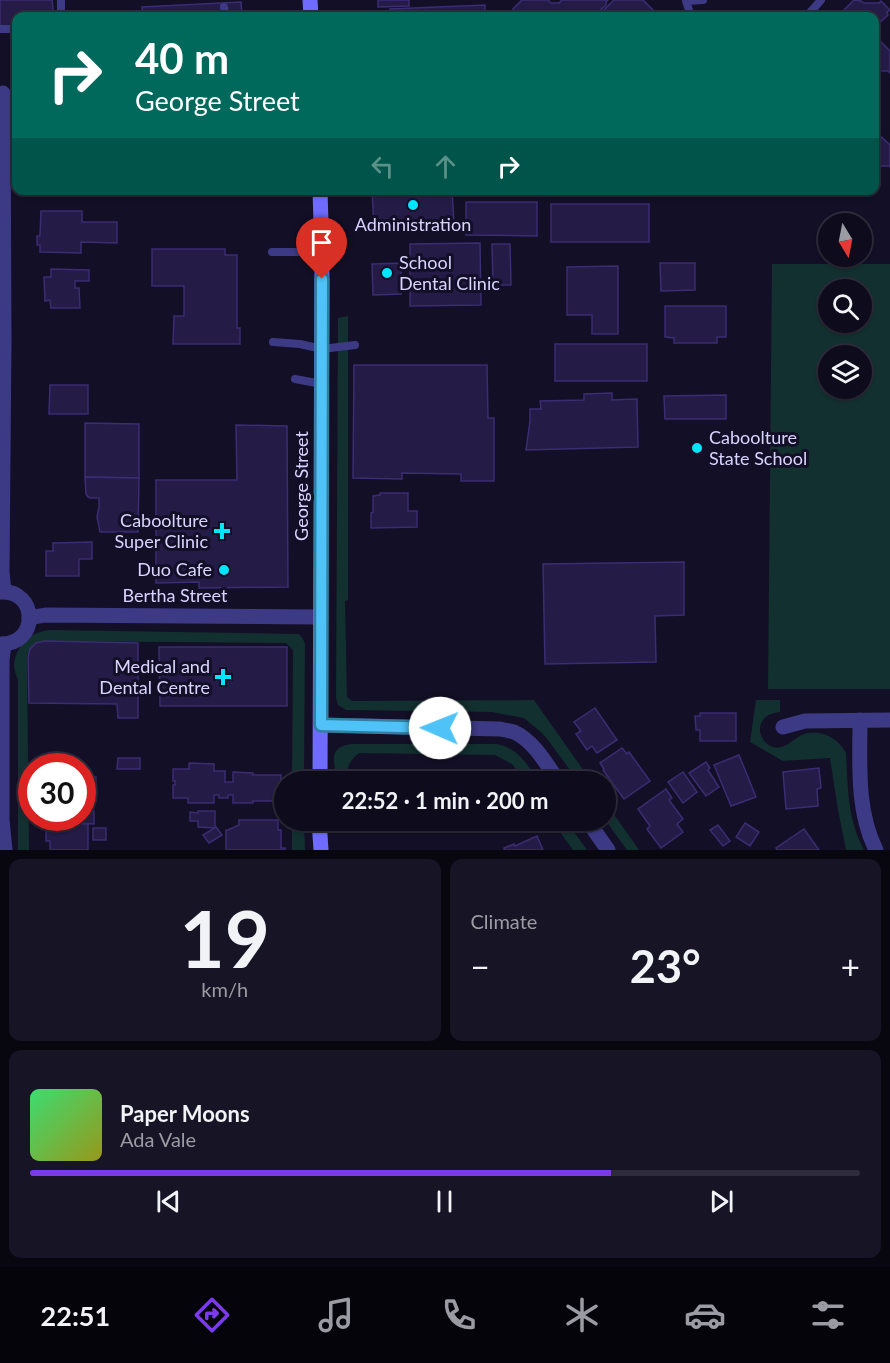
<!DOCTYPE html>
<meta charset="utf-8">
<style>
body{margin:0;font-family:Lato,sans-serif;background:#171425;color:#f1f3f6;height:100vh;display:flex;flex-direction:column;font-size:22px;white-space:nowrap}
*{box-sizing:border-box;margin:0}
p{font-size:20px;color:#9b9ba3}
.icon{flex:none;width:33px;height:33px;fill:none;stroke:currentColor;stroke-width:2;stroke-linecap:round;stroke-linejoin:round}
.map{position:relative;height:850px;overflow:hidden}
.details{display:flex;flex-direction:column;gap:9px;padding:9px;background:#08060f;flex:1}
.details>*{flex:none}
.hud{position:absolute;left:12px;top:12px;width:867px;height:183px;border-radius:12px;box-shadow:0 2px 4px #0004,0 0 0 2px #2e2b3b;background:#00695c;color:#fff;overflow:hidden}
.needle{width:39px;rotate:170deg}
.fabs{position:absolute;left:818px;top:213px;display:grid;gap:12px}
.fabs a{display:grid;place-items:center;width:54px;height:54px;border-radius:50%;background:#0e0b1c;box-shadow:0 2px 4px #0004,0 0 0 2px #2e2b3b;font-size:30px}
.speed{position:absolute;left:18px;top:753px;display:flex;gap:12px;font-size:30px;font-weight:700;text-align:center}
.speed>*{display:grid;place-content:center;width:78px;height:78px;border-radius:50%;background:#0e0b1c;box-shadow:0 2px 4px #0004,0 0 0 2px #2e2b3b;line-height:1}
.speed .limit{border:9px solid #d22;background:#fff;color:#111}
.pin{position:absolute;display:grid;place-items:center;width:51px;height:51px;color:#fff;margin:-62px -26px;border-radius:50% 50% 50% 0;rotate:-45deg;box-shadow:0 0 6px #0007}
.pin .icon{rotate:45deg}
.me{position:absolute;width:66px;margin:-33px;rotate:271deg;stroke-linejoin:round;filter:drop-shadow(0 0 4px #0008)}
.turn{display:flex;align-items:center;gap:21px;height:126px;padding:0 24px;font-size:27px}
.turn .icon{width:78px;height:78px;stroke-width:2.5}
.turn b{display:block;font-size:42px;line-height:51px}
.lanes{display:flex;align-items:center;height:57px;padding:0 24px;background:#0003;justify-content:center;gap:30px;direction:ltr}
.lanes .off{opacity:.35}
.big{font-size:45px;font-weight:700;line-height:1.1}
.details .widget{flex:1;display:flex;flex-direction:column;justify-content:center;gap:9px;min-width:0;padding:0 21px;border-radius:12px;background:#171425}
.details .dial{align-items:center;gap:0}
.dial b{font-size:78px;line-height:1}
.song{display:flex;align-items:center;gap:18px}
.cover{width:72px;height:72px;border-radius:9px;background:linear-gradient(135deg,hsl(140 70% 55%),hsl(60 70% 35%))}
.played{height:6px;border-radius:3px;background:linear-gradient(90deg,#7c3aed 70%,#2e2b3b 70%)}
.keys{display:flex;justify-content:space-around;direction:ltr}
.heat{display:flex;justify-content:space-between;align-items:center;font-size:33px;direction:ltr}
.details .tiles{flex:1;display:grid;gap:9px;grid-template-columns:1fr 1fr}
.widget:last-child{grid-column:span 2}
.trip{position:absolute;left:274px;top:771px;width:342px;height:60px;border-radius:30px;background:#0e0b1c;box-shadow:0 2px 4px #0004,0 0 0 2px #2e2b3b;font-weight:700;line-height:60px;text-align:center}
.tab-bar{display:flex;height:96px;justify-content:space-around;align-items:center;background:#06040b;color:#9b9ba3}
.tab-bar .icon{width:42px;height:42px}
.tab-bar .selected{color:#7c3aed}
.tab-bar b{font-size:27px;color:#f1f3f6}
.map>svg:first-child{display:block}
.green{fill:#12302f;fill-rule:evenodd}
.building{fill:#241b47;stroke:#3b2d73;stroke-width:1.5}
.lines{fill:none;stroke-linecap:round;stroke-linejoin:round}
.lane{stroke:#3d3a85;stroke-width:8}
.street{stroke:#3d3a85;stroke-width:15}
.secondary{stroke:#6f6bff;stroke-width:15}
.route-casing{stroke:#337fa1;stroke-width:15}
.route{stroke:#4fc3f7;stroke-width:10}
.poi-dot{fill:#00e5ff;stroke:#130f26;stroke-width:2}
.labels{text-anchor:middle;stroke-width:6;stroke-linejoin:round;paint-order:stroke}
.poi-label{font-size:18px;fill:#d9d4ff;stroke:#130f26;text-anchor:end}
.street-label{font-size:18px;fill:#d9d4ff;stroke:#130f26}
</style>
<div class="map">
<svg width="890" height="850" viewBox="0 0 890 850">
<rect width="100%" height="100%" fill="#130f26"/>
<g class="green">
<path d="M772 264H890V689H768ZM828 290H861V322H828ZM828 356H861V388H828Z"/>
<path d="M348 316V600L345 601 347 697 352 701 534 700 591 781H578L548 740 542 733 524 718 492 712 346 710 338 705 336 698 338 318Z"/>
<path d="M51 630 299 634 303 639 305 644 304 781H292L293 650 286 643 44 641C33 643 29 647 27 657L29 850H18V680C16 675 14 670 14 665 16 645 31 631 51 630Z"/>
<path d="M756 700H780V712C774 713 767 714 763 720 756 730 762 743 773 747 783 750 790 742 798 737 816 726 837 736 846 753 848 787 847 818 864 850H846L838 810 830 758 783 761 750 742Z"/>
<path d="M351 744H497C520 749 526 764 539 781H525L512 764 495 755 359 753C349 761 346 769 346 781H337C335 763 326 748 351 744Z"/>
<path d="M606 803 639 850H627L606 821Z"/>
<path d="M292 821H304L305 850H292Z"/>
<path d="M552 821H566L587 850H573Z"/>
</g>
<g class="building">
<path d="M0 0H52L54 16H16V26L0 28Z"/>
<path d="M378 0H409V6L378 7Z"/>
<path d="M522 0H548L551 3H559L562 0H608L606 2V5L594 16H516L513 9Z"/>
<path d="M614 0H643L657 14 661 11 667 16H611L604 10Z"/>
<path d="M854 0 861 1 864 3H879L881 1 890 10 887 12 888 15 875 27 876 37 890 51V73L888 71H874V16H836L839 13 840 14Z"/>
<path d="M241 2 242 15 129 16V15H143L142 7Z"/>
<path d="M485 5V16H391L390 9Z"/>
<path d="M874 130 890 145V167L889 166H874Z"/>
<path d="M372 190H452L454 223 374 227Z"/>
<path d="M466 202H537V236L466 235Z"/>
<rect x="551" y="204" width="98" height="38"/>
<path d="M41 211H82V222H117V243L81 242V253L40 252V245H37V236H40Z"/>
<path d="M480 243 481 305 410 306V244Z"/>
<path d="M492 244H510L511 285H493Z"/>
<path d="M152 249H225V255H237V328H240V344H173L174 316H184V286H152Z"/>
<path d="M401 263V294L373 295 372 264Z"/>
<path d="M660 263H695V290L661 291Z"/>
<path d="M618 266V334H592V315H567V267Z"/>
<path d="M51 269 89 270V281H75V288H79L80 308H51L50 300 45 301 44 277H51Z"/>
<path d="M665 306H726V337H717V343H674V338L665 337Z"/>
<rect x="555" y="344" width="92" height="37"/>
<path d="M354 365H487L488 418H494V481H461V474L402 473V479L353 478Z"/>
<path d="M50 385H88V414H49Z"/>
<path d="M612 393V400L637 399 638 447 526 450 530 421V409H541L540 401 584 400V394Z"/>
<path d="M726 395V419H665L664 396Z"/>
<path d="M85 423 139 424V478L85 477Z"/>
<path d="M236 425 287 426 288 587 199 588V582L156 583V480H237Z"/>
<path d="M85 477 139 478 138 532H100L97 517 99 507V498H91L88 497 86 494Z"/>
<path d="M380 493H408V511H417V527L371 528V513L373 512V496L380 495Z"/>
<path d="M92 542V559H79V576H46V551H53V543Z"/>
<path d="M684 562V615L655 616 656 662 545 664 543 564Z"/>
<path d="M45 641 138 643V718H118L117 704 29 703 28 657 30 649 36 643Z"/>
<path d="M159 647H287V706H160Z"/>
<path d="M595 708 617 740 597 753 592 746 587 750 576 734 581 731 574 722Z"/>
<path d="M700 713H736V741H700V730H696L695 716H700Z"/>
<path d="M622 748 627 754 629 752 650 781 624 799 603 770 604 769 600 763Z"/>
<path d="M739 755 756 797 731 806 714 765Z"/>
<path d="M118 758H140V769H117Z"/>
<path d="M706 762 710 768 708 770 719 787 706 796 689 773Z"/>
<path d="M189 763 214 764V771H225V782H233V772L253 773V775H281V786H279V790H281V801H253V803H233V795H228V798H219V795H214V803H188V798H173V785H175V781H173V769H189Z"/>
<path d="M819 768 821 788 817 789 818 806 786 809 783 772Z"/>
<path d="M357 770H367L368 773H386L387 782H357Z"/>
<path d="M473 771H488V775L499 774V782H473Z"/>
<path d="M683 772 697 792 683 803 668 782Z"/>
<path d="M414 774H454V782H415Z"/>
<path d="M82 777H96L95 798H82Z"/>
<path d="M666 789 672 798 669 800 683 819 677 824 683 832 661 848 647 829 650 826 638 809Z"/>
<path d="M82 811H94V824L69 823V818H82Z"/>
<path d="M198 811H215V828L198 827V821H190V812L198 813Z"/>
<path d="M239 820H278V830H281V848H285V850H226V830H228L239 825Z"/>
<path d="M46 823 88 824V850H50V841H46Z"/>
<path d="M745 823 759 832 750 846 736 837Z"/>
<path d="M718 825 730 841 723 846 710 830Z"/>
<path d="M216 827 222 835 209 843 203 835Z"/>
<rect x="93" y="828" width="13" height="12"/>
<path d="M804 829 819 850H777L776 848Z"/>
<path d="M537 836 543 850H504V848L514 844 515 846Z"/>
</g>
<g class="lines">
<g class="lane">
<path d="M61 0V16"/>
<path d="M224 7 225 16"/>
<path d="M691 16 686 1 703 0"/>
<path d="M807 16 821 0"/>
<path d="M0 29H16"/>
<path d="M4 180H16"/>
<path d="M272 252H300L322 255"/>
<path d="M273 342 300 344 322 349 355 345"/>
<path d="M295 379 322 384"/>
</g>
<g class="street">
<path d="M3 93 4 341 2 572 4 591"/>
<path d="M0 592C38 589 40 645 0 644"/>
<path d="M29 618 45 615 321 617"/>
<path d="M4 644 2 660V820L5 850"/>
<path d="M860 720C860 763 856 810 876 850"/>
<path d="M321 725 500 729C505 730 510 731 514 732 534 741 547 765 559 782"/>
<path d="M783 727 805 721 890 720"/>
<path d="M587 820 608 850"/>
</g>
<g class="secondary">
<path d="M310 0 311 16"/>
<path d="M320 190 322 255 320 782"/>
<path d="M319 820 321 850"/>
</g>
</g>
<g class="lines">
<defs>
<path id="route" d="M322 279 321 725 440 728"/>
</defs>
<use href="#route" class="route-casing"/>
<use href="#route" class="route"/>
</g>
<g class="poi-dot">
<circle cx="413" cy="205" r="6"/>
<circle cx="387" cy="273" r="6"/>
<circle cx="697" cy="448" r="6"/>
<path d="M219 522h6v6h6v6h-6v6h-6v-6h-6v-6h6z"/>
<circle cx="224" cy="570" r="6"/>
<path d="M220 668h6v6h6v6h-6v6h-6v-6h-6v-6h6z"/>
</g>
<g class="labels">
<g class="poi-label">
<text x="413" y="231" text-anchor="middle">Administration</text>
<text x="399" y="269" text-anchor="start">School<tspan x="399" dy="21">Dental Clinic</tspan></text>
<text x="709" y="444" text-anchor="start">Caboolture<tspan x="709" dy="21">State School</tspan></text>
<text x="208" y="527">Caboolture<tspan x="208" dy="21">Super Clinic</tspan></text>
<text x="212" y="576">Duo Cafe</text>
<text x="210" y="673">Medical and<tspan x="210" dy="21">Dental Centre</tspan></text>
</g>
<g class="street-label">
<text transform="translate(302 486) rotate(-90)" y="6">George Street</text>
<text x="175" y="602">Bertha Street</text>
</g>
</g>
</svg>
<div class="fabs">
<a><svg class="needle" viewBox="-14 -14 28 28"><path d="M0-13l5 13h-10z" fill="#e53935"/><path d="M0 13l5-13h-10z" fill="#9b9ba3"/></svg></a>
<a><svg class="icon" aria-label="search" viewBox="0 0 24 24"><circle cx="10" cy="10" r="6"/><path d="M15 15l6 6"/></svg></a>
<a><svg class="icon" aria-label="layers" viewBox="0 0 24 24"><path d="M12 4l9 5-9 5-9-5zM3 14l9 5 9-5"/></svg></a>
</div>
<div class="speed"><div class="limit">30</div></div>
<div class="pin" style="left:322px;top:279px;background:#d93025"><svg class="icon" aria-label="arrive" viewBox="0 0 24 24"><path d="M6 21V4h12l-3 4 3 4H6"/></svg></div>
<svg class="me" style="left:440px;top:728px" viewBox="-20 -20 40 40"><circle r="19" fill="#fff"/><path d="M0-13L10 11 0 6-10 11z" fill="#4fc3f7"/></svg>
<div class="trip">22:52 · 1 min · 200 m</div>
<div class="hud">
<div class="turn"><svg class="icon" aria-label="right" viewBox="0 0 24 24"><path d="M7 20v-9h11M14 6l5 5-5 5"/></svg><div><b>40 m</b>George Street</div></div>
<div class="lanes"><svg class="icon off" aria-label="left" viewBox="0 0 24 24"><path d="M17 20v-9H6M10 6l-5 5 5 5"/></svg><svg class="icon off" aria-label="ahead" viewBox="0 0 24 24"><path d="M12 20V5M6 11l6-6 6 6"/></svg><svg class="icon" aria-label="right" viewBox="0 0 24 24"><path d="M7 20v-9h11M14 6l5 5-5 5"/></svg></div>
</div>
</div>
<section class="details">
<div class="tiles">
<div class="widget dial"><b>19</b><p>km/h</p></div>
<div class="widget"><p>Climate</p>
<div class="heat"><a>−</a><b class="big">23°</b><a>+</a></div>
</div>
<div class="widget">
<div class="song"><i class="cover"></i><div><b>Paper Moons</b><p>Ada Vale</p></div></div>
<div class="played"></div>
<div class="keys"><svg class="icon" aria-label="previous" viewBox="0 0 24 24"><path d="M18 5L8 12l10 7zM5 5v14"/></svg><svg class="icon" aria-label="pause" viewBox="0 0 24 24"><path d="M8 5v14M16 5v14"/></svg><svg class="icon" aria-label="next" viewBox="0 0 24 24"><path d="M6 5l10 7-10 7zM19 5v14"/></svg></div>
</div>
</div>
</section>
<nav class="tab-bar">
<b>22:51</b>
<svg class="icon selected" aria-label="directions" viewBox="0 0 24 24"><path d="M12 3l9 9-9 9-9-9zM9 14v-3h6M13 9l2 2-2 2"/></svg>
<svg class="icon" aria-label="music" viewBox="0 0 24 24"><path d="M9 18V5l10-2v13"/><circle cx="6" cy="18" r="3"/><circle cx="16" cy="16" r="3"/></svg>
<svg class="icon" aria-label="phone" viewBox="0 0 24 24"><path d="M5 4h4l2 5-3 2q2 4 5 5l2-3 5 2v4C11 20 4 13 5 4z"/></svg>
<svg class="icon" aria-label="climate" viewBox="0 0 24 24"><path d="M12 3v18M4 7l16 10M4 17L20 7"/></svg>
<svg class="icon" aria-label="car" viewBox="0 0 24 24"><path d="M5 17H2v-5l4-1 3-4h7l3 4 3 1v5h-3M9 17h6M6 11h13"/><circle cx="7" cy="17" r="2"/><circle cx="17" cy="17" r="2"/></svg>
<svg class="icon" aria-label="filters" viewBox="0 0 24 24"><path d="M4 7h16M4 17h16"/><circle cx="9" cy="7" r="2"/><circle cx="15" cy="17" r="2"/></svg>
</nav>
